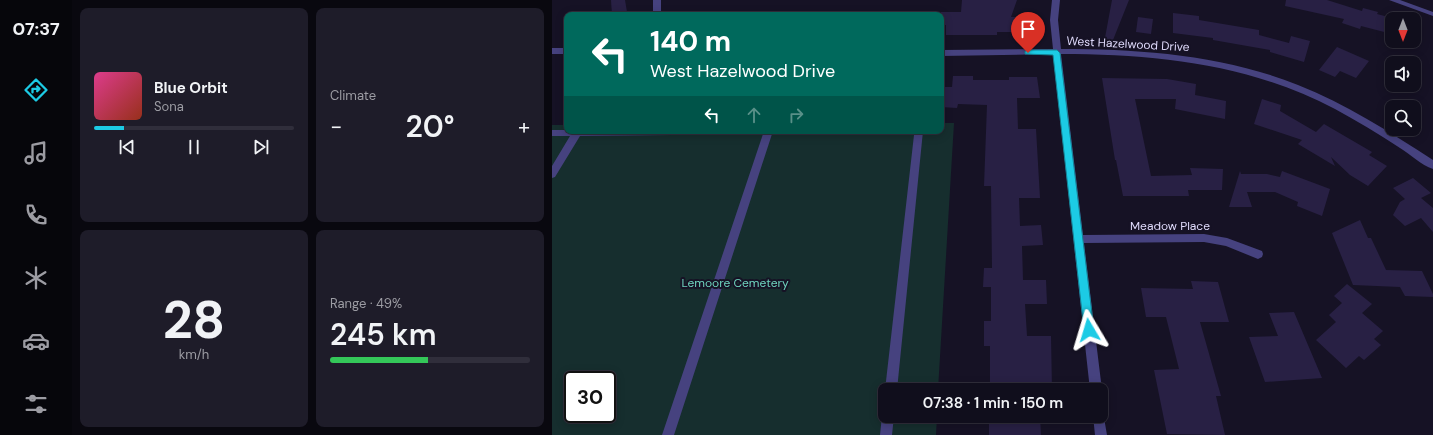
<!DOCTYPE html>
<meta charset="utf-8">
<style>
body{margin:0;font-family:"DM Sans",sans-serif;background:#1e1c29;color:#f1f3f6;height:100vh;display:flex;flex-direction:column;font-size:15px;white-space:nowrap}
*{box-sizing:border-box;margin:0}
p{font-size:13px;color:#9c9ca3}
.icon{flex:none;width:22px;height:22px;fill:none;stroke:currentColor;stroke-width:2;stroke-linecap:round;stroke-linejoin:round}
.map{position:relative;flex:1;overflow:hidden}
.side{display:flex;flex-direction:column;gap:8px;padding:8px;background:#09080f;width:480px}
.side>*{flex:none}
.guide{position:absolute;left:12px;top:12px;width:380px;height:122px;border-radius:8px;box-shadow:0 2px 10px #0003,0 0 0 1px #302e3b;background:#00695c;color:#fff;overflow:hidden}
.needle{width:26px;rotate:180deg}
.controls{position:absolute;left:833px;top:12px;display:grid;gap:8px}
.controls a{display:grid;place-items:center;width:36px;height:36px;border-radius:8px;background:#100e1c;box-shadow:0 2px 10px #0003,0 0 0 1px #302e3b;font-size:20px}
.speed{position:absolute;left:12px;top:371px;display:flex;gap:8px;font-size:20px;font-weight:700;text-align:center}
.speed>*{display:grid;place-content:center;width:52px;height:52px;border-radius:50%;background:#100e1c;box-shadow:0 2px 10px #0003,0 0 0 1px #302e3b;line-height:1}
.speed .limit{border:2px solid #111;border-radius:6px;background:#fff;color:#111}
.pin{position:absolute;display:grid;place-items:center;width:34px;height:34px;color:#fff;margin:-41px -17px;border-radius:50% 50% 50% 0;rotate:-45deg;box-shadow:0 0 4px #0007}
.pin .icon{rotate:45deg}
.me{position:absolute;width:44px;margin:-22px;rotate:353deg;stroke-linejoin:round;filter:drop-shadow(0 0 3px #0008)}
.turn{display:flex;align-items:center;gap:14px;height:84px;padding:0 20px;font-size:18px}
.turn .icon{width:52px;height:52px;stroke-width:2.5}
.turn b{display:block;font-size:28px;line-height:34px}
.lanes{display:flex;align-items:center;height:38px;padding:0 20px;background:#0003;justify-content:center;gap:20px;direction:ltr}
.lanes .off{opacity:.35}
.big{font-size:30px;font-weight:600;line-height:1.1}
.side .card{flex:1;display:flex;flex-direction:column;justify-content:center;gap:6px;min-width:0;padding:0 14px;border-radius:8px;background:#1e1c29}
.side .dial{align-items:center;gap:0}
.dial b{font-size:52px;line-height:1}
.song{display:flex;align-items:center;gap:12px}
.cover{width:48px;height:48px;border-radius:6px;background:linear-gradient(135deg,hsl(330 70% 55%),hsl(10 70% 35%))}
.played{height:4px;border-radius:2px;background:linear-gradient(90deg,#1ccbe5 15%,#302e3b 15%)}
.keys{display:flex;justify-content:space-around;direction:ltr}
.heat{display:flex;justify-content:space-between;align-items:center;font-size:22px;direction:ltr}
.charge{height:6px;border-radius:3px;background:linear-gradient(90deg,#34c759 49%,#302e3b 0)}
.side .tiles{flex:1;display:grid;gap:8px;grid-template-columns:repeat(2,1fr)}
.trip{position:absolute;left:326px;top:383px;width:230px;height:40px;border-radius:8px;background:#100e1c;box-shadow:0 2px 10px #0003,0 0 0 1px #302e3b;font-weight:600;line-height:40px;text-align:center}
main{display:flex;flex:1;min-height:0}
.menu{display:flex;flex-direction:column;width:72px;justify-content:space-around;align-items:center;background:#06060b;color:#9c9ca3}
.menu .icon{width:28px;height:28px}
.menu .selected{color:#1ccbe5}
.menu b{font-size:18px;color:#f1f3f6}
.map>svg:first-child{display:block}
.green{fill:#162e2e;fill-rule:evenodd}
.building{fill:#282044}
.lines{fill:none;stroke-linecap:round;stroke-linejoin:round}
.minor{fill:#46427f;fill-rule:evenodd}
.route{fill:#1ccbe5;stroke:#128495}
.labels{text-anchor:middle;stroke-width:4;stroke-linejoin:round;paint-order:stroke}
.street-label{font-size:12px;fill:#dfdafb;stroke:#161225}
.park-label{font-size:12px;fill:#6ed3bd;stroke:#161225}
</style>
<main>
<nav class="menu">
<b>07:37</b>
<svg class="icon selected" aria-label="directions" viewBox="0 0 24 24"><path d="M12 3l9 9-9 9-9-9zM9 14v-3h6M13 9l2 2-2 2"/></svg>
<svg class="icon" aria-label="music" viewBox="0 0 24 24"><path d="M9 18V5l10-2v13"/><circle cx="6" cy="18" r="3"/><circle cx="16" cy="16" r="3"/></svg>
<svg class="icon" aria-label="phone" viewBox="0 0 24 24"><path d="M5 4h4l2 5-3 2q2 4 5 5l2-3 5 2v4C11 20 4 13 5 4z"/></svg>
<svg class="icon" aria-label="climate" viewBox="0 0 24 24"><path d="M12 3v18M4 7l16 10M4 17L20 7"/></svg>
<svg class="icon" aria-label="car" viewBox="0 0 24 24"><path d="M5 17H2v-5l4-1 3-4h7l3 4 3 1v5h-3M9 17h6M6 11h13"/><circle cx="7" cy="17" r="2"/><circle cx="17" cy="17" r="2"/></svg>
<svg class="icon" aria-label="filters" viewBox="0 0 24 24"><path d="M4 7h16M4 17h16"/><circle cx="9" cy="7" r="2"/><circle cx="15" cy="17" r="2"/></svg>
</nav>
<section class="side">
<div class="tiles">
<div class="card">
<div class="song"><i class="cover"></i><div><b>Blue Orbit</b><p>Sona</p></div></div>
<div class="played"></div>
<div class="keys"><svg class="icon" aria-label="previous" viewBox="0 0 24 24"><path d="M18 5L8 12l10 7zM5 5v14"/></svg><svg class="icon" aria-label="pause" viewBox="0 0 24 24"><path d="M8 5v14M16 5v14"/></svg><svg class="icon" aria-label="next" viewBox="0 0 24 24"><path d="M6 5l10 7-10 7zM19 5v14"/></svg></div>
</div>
<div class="card"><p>Climate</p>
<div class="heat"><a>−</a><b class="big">20°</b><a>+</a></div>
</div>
<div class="card dial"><b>28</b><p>km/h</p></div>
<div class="card"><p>Range · 49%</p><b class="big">245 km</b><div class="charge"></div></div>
</div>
</section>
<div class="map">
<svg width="881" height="435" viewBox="0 0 881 435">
<rect width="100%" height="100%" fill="#161225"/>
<path class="green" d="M389 123H402L386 390H333V416H385L384 435H0V125H15V131H389ZM21 380H55V414H21Z"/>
<g class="building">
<path d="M59 0H73L75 12 60 15Z"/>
<path d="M410 0H465L459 17H470L472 32H445V35H394V25H389V12H409Z"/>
<path d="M560 0H577L559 45 552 43Z"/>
<path d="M734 0H775L810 11 811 8 826 12 825 14 840 18V34L809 26 808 29 790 23 792 19 733 6Z"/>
<path d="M621 13 647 16V20L707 30V35L737 43 739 36 758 41 752 62 718 52V50L661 40V38L621 33Z"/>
<path d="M586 17 601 19 599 34 584 32Z"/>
<path d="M785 47 817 61 804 78 788 71 783 77 767 70Z"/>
<path d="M401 76H421V80H457V77H485L488 98H465L466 129H484L488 198H467L468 226 489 225 491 245 470 246 471 280H494L495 304H473L475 336H499L500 390H424V382H438V346H432V321H439V287H431L432 268H440L439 186H432L435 105 406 104 405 108 389 107V87H400Z"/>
<path d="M550 78 615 79 644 84 643 95 674 101 673 119 623 109 624 99H583L599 176 640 175 638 168 671 169 670 190H636L637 196H571L564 160H563Z"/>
<path d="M710 99 729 105 728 111 764 132 772 124 820 152 817 155 835 166 816 186 798 175 779 157 783 166 746 144 750 140 702 124Z"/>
<path d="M688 171 689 174H715L728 177 730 171 778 189 770 216 745 206 746 202 723 192H695L700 207H677Z"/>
<path d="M861 178 879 193 869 198 881 208V232L869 218 853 226 841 215 848 202 853 199 841 188Z"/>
<path d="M808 220 816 238H819L834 270 870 271 881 294V297L853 296 848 287 801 285 780 233Z"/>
<path d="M639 281 666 282 677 322H648L669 396H664L673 435 615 434 602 370 627 369 614 317H594L589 288 641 289Z"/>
<path d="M795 284 820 304 810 313 831 331 822 339 829 345 812 360 807 356 794 368 764 340 784 322 777 315 790 303 782 296Z"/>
<path d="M742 312 770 378 713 382 697 337 726 336 717 313Z"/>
<path d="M488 416 489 435H437V417H423Z"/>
</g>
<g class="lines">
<g class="minor">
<rect x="101" y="0" width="8" height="15"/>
<path d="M500 0H508L506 20 509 49C589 49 671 55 746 85 794 104 838 132 881 160V169C869 165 858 154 848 148 827 134 805 121 783 109 698 64 604 54 509 54L531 235 652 234 675 238 710 251 711 254 710 257 706 259 674 246 652 242 532 243 550 390 549 393V390H538L501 54 389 56V50L501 49 498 20Z"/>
<path d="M837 0H848L881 12V16Z"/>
<rect x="0" y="48" width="15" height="6"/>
<path d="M0 130H15V131H371L345 390H333L362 135 220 134 122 435H110L211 134 28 136 3 177 0 178V166L18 136H0Z"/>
<path d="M333 411V416H342L340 435H328L330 416Z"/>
<path d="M549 411 551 412 555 435H543L541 416H549Z"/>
</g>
</g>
<path class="route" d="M476 50H505L508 53 542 330 541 333 537 335 534 333 532 330 501 55 473 54V51Z"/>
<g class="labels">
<g class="street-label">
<text transform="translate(576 44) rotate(3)" y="4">West Hazelwood Drive</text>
<text x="618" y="230">Meadow Place</text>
</g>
<g class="park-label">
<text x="183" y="287">Lemoore Cemetery</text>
</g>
</g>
</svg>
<div class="controls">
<a><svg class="needle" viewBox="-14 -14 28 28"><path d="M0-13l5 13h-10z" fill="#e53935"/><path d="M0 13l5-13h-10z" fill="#9c9ca3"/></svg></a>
<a><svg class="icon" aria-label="sound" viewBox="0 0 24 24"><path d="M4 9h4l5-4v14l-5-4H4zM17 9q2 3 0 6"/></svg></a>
<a><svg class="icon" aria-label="search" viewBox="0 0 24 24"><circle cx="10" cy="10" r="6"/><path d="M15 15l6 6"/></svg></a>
</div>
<div class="speed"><div class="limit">30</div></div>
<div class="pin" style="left:476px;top:53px;background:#d93025"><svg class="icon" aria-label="arrive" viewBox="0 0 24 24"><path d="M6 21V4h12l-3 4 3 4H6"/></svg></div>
<svg class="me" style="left:537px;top:330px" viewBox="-20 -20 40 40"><path d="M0-17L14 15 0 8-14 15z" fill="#1ccbe5" stroke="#fff" stroke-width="4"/></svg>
<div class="trip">07:38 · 1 min · 150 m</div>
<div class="guide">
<div class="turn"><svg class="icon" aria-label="left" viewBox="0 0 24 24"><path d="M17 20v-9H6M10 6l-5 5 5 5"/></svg><div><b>140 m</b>West Hazelwood Drive</div></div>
<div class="lanes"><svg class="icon" aria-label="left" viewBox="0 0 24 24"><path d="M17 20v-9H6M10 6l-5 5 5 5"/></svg><svg class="icon off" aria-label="ahead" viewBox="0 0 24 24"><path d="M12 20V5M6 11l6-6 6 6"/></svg><svg class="icon off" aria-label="right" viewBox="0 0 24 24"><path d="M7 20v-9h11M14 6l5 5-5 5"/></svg></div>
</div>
</div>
</main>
